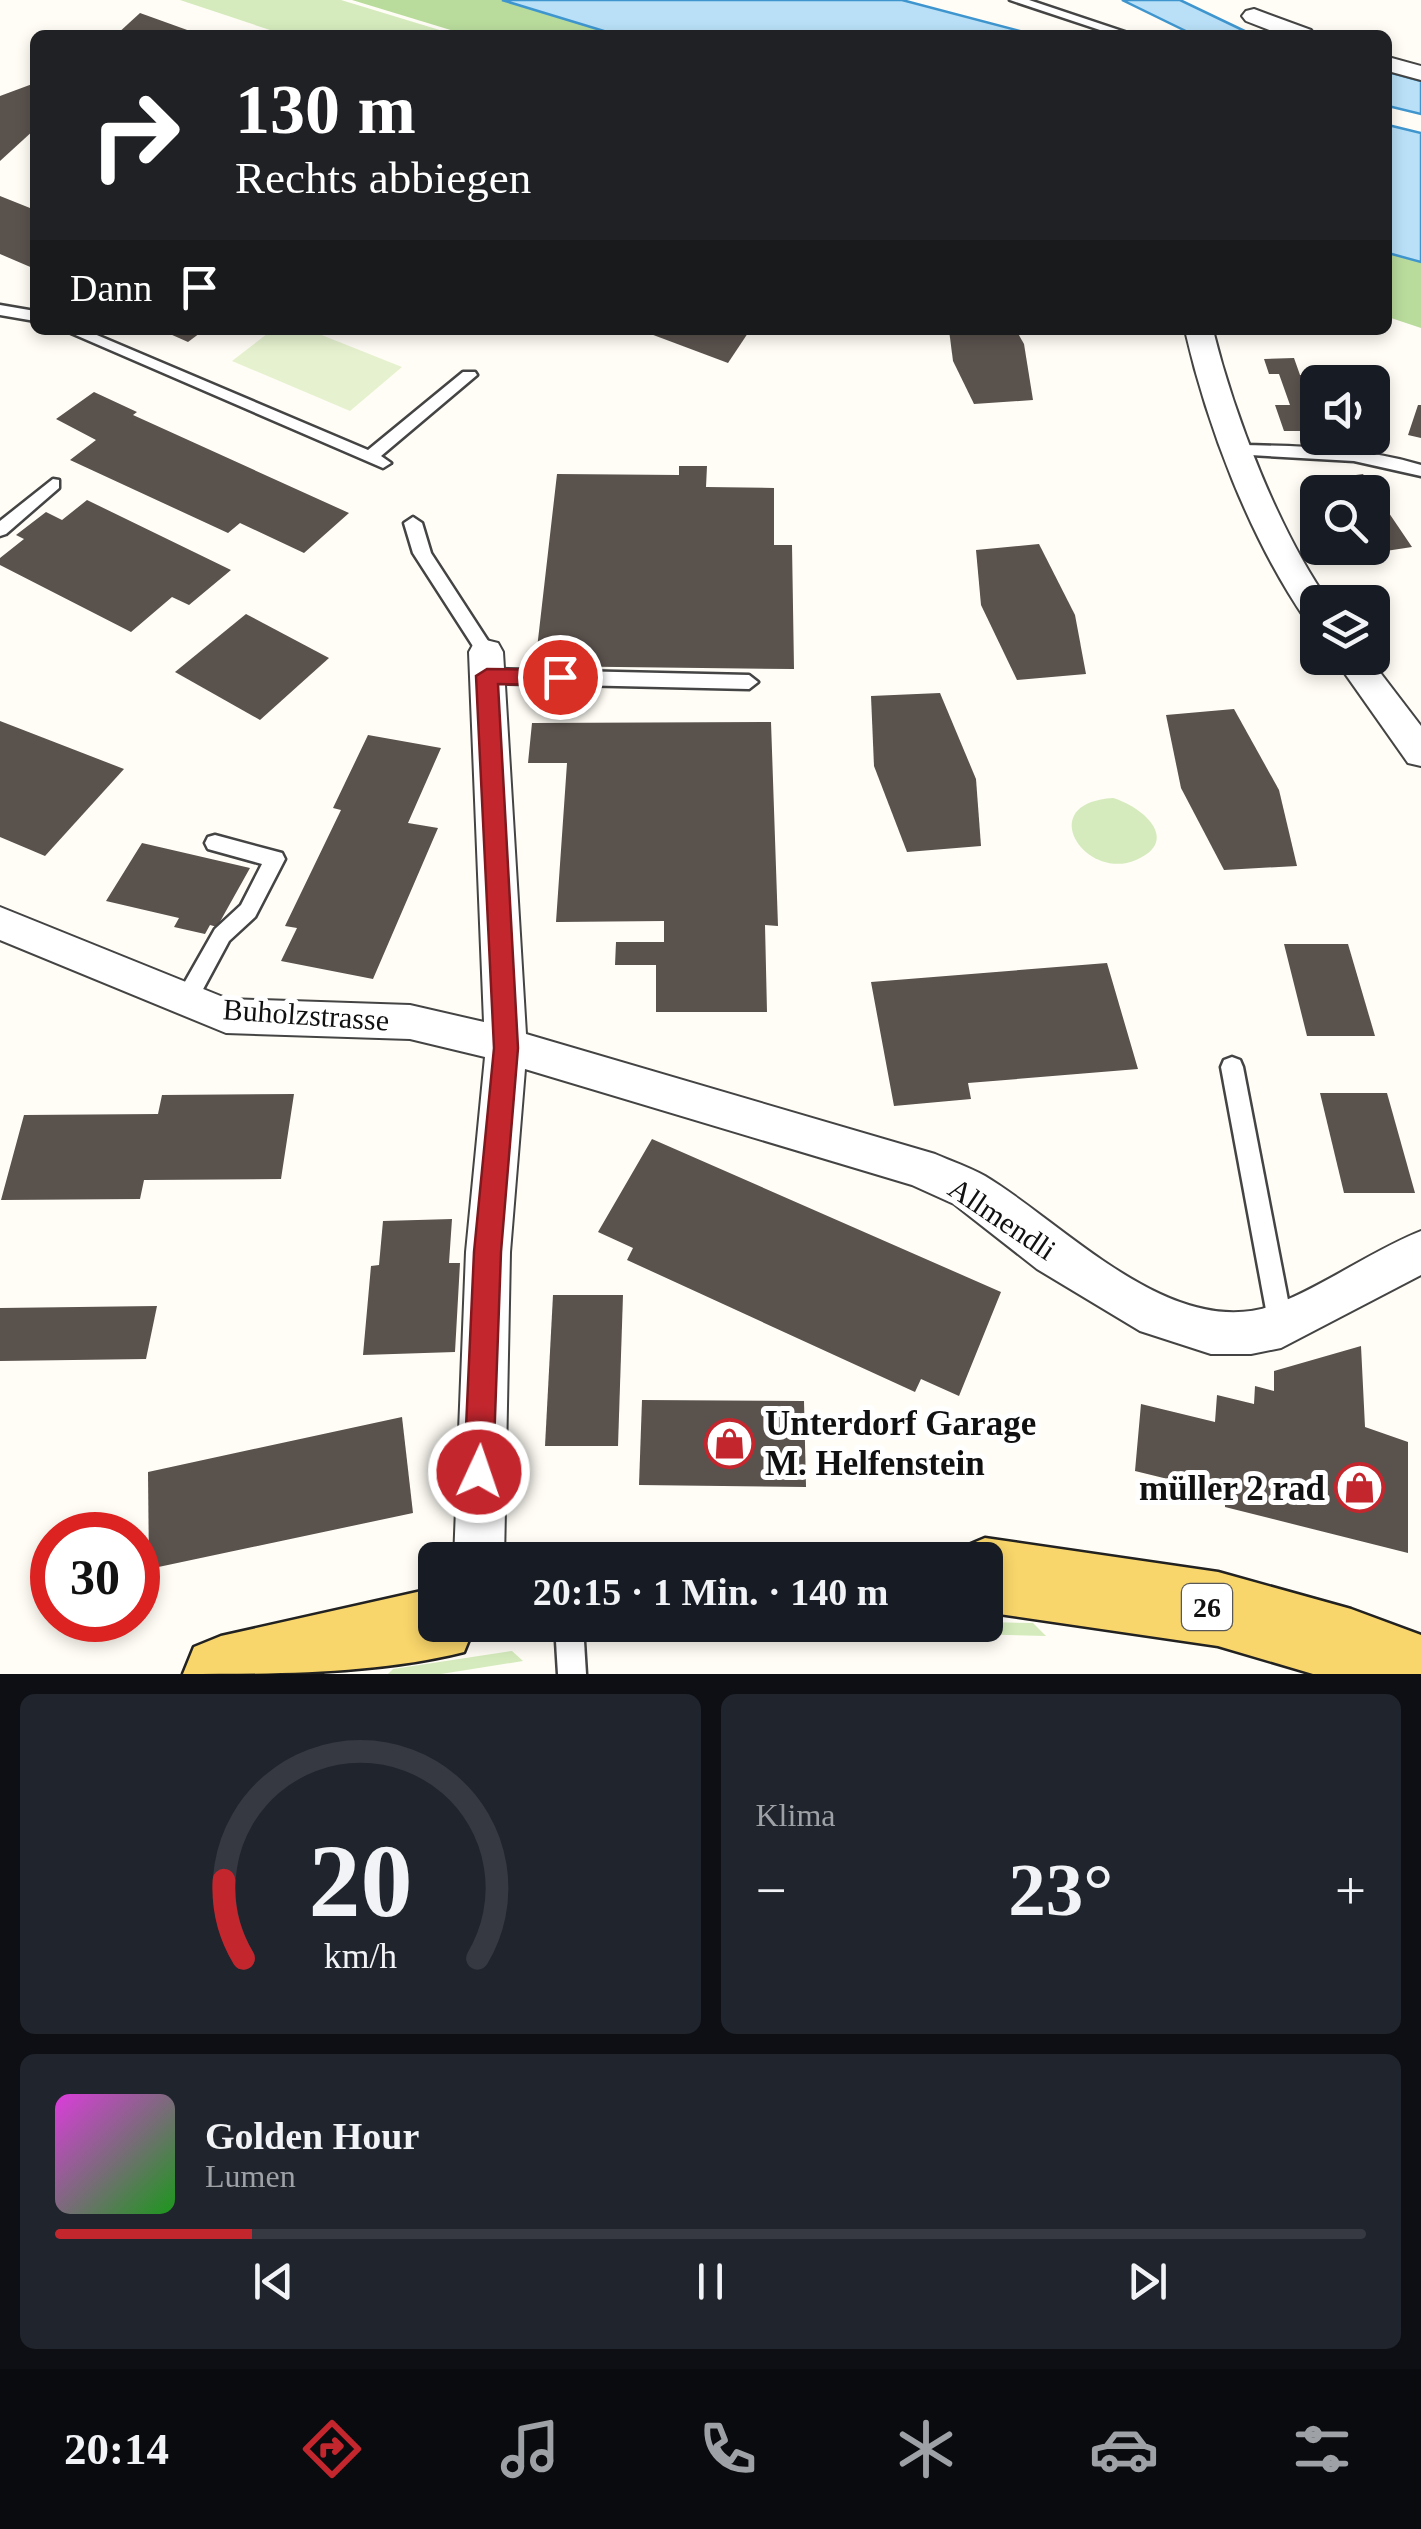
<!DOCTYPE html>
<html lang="de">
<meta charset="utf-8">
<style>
body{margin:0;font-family:Georgia,serif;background:#20242c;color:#f1f3f6;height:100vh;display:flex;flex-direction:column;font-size:38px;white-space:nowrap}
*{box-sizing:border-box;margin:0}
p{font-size:32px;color:#9ea1a6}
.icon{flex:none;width:55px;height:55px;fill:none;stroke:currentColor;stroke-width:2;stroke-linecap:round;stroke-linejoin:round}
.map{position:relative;height:1674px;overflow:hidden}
.drawer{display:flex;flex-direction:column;gap:20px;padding:20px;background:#0d0f14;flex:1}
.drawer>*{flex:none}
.hud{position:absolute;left:30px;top:30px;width:1362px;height:305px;border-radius:15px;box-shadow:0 5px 15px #0003;background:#202124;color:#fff;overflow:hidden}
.buttons{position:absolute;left:1300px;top:365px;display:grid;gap:20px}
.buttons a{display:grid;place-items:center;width:90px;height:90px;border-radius:15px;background:#171b24;box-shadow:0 5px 15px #0003;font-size:50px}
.speed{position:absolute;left:30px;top:1512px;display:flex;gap:20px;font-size:50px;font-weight:700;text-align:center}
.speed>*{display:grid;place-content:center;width:130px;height:130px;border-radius:50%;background:#171b24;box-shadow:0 5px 15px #0003;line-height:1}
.speed .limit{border:15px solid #d22;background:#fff;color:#111}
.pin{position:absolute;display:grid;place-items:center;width:85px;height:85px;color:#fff;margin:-42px;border:5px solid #fff;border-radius:50%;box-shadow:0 2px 10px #0007}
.me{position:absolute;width:110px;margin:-55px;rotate:3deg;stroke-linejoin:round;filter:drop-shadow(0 0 8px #0008)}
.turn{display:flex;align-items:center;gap:35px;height:210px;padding:0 40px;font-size:45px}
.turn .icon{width:130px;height:130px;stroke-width:2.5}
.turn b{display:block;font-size:70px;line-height:85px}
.then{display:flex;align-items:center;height:95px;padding:0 40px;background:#0003;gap:20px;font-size:38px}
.big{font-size:75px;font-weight:800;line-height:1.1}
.drawer .widget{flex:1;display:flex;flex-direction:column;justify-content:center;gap:15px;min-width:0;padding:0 35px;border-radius:15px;background:#20242c}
.drawer .dial{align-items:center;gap:0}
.dial svg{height:260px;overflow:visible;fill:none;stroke:#363941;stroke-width:7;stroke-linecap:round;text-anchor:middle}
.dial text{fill:#f1f3f6;stroke:none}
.song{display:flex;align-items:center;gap:30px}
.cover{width:120px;height:120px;border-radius:15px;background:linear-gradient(135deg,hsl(300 70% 55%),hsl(120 70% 35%))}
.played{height:10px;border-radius:5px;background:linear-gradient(90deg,#c4262e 15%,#363941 15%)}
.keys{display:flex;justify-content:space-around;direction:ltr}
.heat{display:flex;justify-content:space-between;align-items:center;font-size:55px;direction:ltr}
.drawer .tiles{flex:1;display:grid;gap:20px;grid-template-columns:1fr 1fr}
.widget:last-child{grid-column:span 2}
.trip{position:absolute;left:418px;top:1542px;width:585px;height:100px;border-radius:15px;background:#171b24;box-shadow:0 5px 15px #0003;font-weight:800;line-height:100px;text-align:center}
.menu{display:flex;height:160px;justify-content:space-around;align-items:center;background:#090b0e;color:#9ea1a6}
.menu .icon{width:70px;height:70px}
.menu .current{color:#c4262e}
.menu b{font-size:45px;color:#f1f3f6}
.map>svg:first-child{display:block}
.green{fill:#d5ebbd}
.forest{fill:#b9dc9c}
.pitch{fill:#e6f2cf}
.water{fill:#b9e0f7;stroke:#3f96cf;stroke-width:2.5}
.building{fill:#5a524d}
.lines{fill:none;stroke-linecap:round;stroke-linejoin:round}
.service-casing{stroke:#444;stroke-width:5}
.minor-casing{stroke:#444;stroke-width:4}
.primary-casing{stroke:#222;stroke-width:5}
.service{fill:#fff;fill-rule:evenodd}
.minor{fill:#fff;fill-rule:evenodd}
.primary{fill:#f9d66b;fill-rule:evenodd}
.route{fill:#c4262e;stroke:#7f191e;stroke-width:2.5}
.labels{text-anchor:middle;stroke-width:10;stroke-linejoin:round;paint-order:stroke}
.shield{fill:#fff;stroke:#585858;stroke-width:2.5}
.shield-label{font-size:28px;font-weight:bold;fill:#111}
.street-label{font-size:30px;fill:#111;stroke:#fff}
.near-poi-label{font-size:35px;font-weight:bold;fill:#111;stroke:#fff;text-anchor:start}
</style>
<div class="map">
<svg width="1421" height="1674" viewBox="0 0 1421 1674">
<rect width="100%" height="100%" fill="#fffdf5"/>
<g class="green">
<path d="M180 0H341L456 35H285Z"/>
<path d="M1113 798C1141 806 1182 840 1136 860 1085 882 1033 803 1113 798Z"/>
<path d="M985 1622 1033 1623 1046 1636 931 1633 924 1625Z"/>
<path d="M512 1651 523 1661 441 1674H388L393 1669Z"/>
</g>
<g class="forest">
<path d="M352 0H502L617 35H467Z"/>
<path d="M1388 253 1421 262V328L1388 317Z"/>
</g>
<path class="pitch" d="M272 330H309L402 367 350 411 232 361Z"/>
<g class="water">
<path d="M502 0H902L1035 35H617Z"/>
<path d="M1122 0H1180L1253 35H1194Z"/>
<path d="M1388 72 1421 81V114L1388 106Z"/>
<path d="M1388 125 1421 133V262L1388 253Z"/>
</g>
<g class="building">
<path d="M140 13 190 31 185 35H116Z"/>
<path d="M35 83V129L0 161V96Z"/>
<path d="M0 196 35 210V269L0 254Z"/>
<path d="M161 330H204L188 342Z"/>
<path d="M640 330H750L728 363Z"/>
<path d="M949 330H1016L1024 344 1033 400 974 404 953 361Z"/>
<path d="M1294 358 1300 375H1340L1343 382H1318V431H1284L1275 405H1290L1279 374H1269L1264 359Z"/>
<path d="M94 392 137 412 133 415 349 513 304 553 240 523 228 533 70 460 96 440 56 419Z"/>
<path d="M1418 405H1421V438L1408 435Z"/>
<path d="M679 466H707L706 487 774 488V545H792L794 669 535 666 557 474 679 475Z"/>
<path d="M1363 474 1372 488 1412 547 1353 556 1348 548H1372V492H1318V500L1306 482Z"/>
<path d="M87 500 231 570 189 605 172 597 131 632 0 565V558L24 539 16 535 46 512 62 520Z"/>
<path d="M1039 544 1075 615 1086 674 1017 680 981 605 976 550Z"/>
<path d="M246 614 329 658 260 720 175 672Z"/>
<path d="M940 693 976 779 981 846 907 852 874 766 871 696Z"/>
<path d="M1234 709 1279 790 1297 866 1224 870 1181 788 1166 715Z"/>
<path d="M0 721 124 769 45 856 0 837Z"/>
<path d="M771 722 778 926 765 925 767 1012H656V965H615L616 942H664V921L556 922 567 763H528L532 723Z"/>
<path d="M368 735 441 748 408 823 438 828 373 979 281 961 297 928 285 926 341 810 333 808Z"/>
<path d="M142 843 250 868 217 927 210 925 205 934 174 927 179 918 106 901Z"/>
<path d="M1284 944H1348L1375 1036H1307Z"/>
<path d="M1107 963 1138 1069 968 1083 971 1099 894 1106 871 982Z"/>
<path d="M1320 1093H1387L1415 1193H1344Z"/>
<path d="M294 1094 281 1179 144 1180 140 1199 1 1200 24 1115 158 1114 162 1095Z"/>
<path d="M652 1139 1001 1292 959 1396 921 1379 915 1392 627 1260 633 1248 598 1232Z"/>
<path d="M452 1219 449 1263H460L455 1352 363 1355 371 1266 379 1265 383 1221Z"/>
<path d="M553 1295H623L618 1446H545Z"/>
<path d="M157 1306 146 1359 0 1361V1308Z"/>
<path d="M1361 1346 1365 1427 1408 1442V1553L1225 1507V1493L1135 1471 1141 1404 1215 1422 1217 1395 1254 1404 1255 1386 1274 1391V1371Z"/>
<path d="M642 1400 804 1401 806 1487 639 1485Z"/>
<path d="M402 1417 413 1513 149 1569 148 1472Z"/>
</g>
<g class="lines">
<defs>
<g id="service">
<path d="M1010 0H1029L1134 35H1115Z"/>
<path d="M0 305 35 311V321L0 315Z"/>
<path d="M64 330H85L368 450 463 372H475L477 375 381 456 391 463 383 468Z"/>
<path d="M1239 445C1301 446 1361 447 1421 465V476L1354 461 1233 454 1231 450Z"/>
<path d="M53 479 59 480V488L6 534 0 536V521Z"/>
<path d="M413 517 422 523 431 553 492 647 495 652 492 657H480L413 553 404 523Z"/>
<path d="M487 669 749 675 758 682 749 689 487 683 478 676Z"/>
<path d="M215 835 282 853 285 859 255 917 229 941 194 1006 186 1009 178 1006 175 1000 178 994 215 929 241 905 262 864 208 849 205 843 208 837Z"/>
<path d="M1232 1057 1240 1060 1243 1067 1293 1326 1290 1334 1281 1338 1272 1334 1269 1326 1221 1067 1224 1060Z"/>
<path d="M555 1625H583L586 1674H558Z"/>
</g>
<g id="minor">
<path d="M1254 9 1311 30 1315 35H1282L1246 21 1242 16 1246 11Z"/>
<path d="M1388 57 1421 66V80L1388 71Z"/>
<path d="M1185 330H1213C1234 415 1279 532 1329 602H1318V624L1306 620C1250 539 1207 426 1185 330Z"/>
<path d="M486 640 498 643 503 652 526 1034 935 1154C951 1161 969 1167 985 1176 1064 1223 1174 1345 1277 1304 1327 1284 1371 1251 1421 1231V1275L1281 1348 1251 1354H1211L1140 1331 1037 1269 954 1204 912 1185 525 1069 510 1252 504 1560H454L466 1252 485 1057 410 1039 226 1033 0 940V907L228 999 410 1005 484 1022 469 652 474 643Z"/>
<path d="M1334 658H1369L1421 726V766L1408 763Z"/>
</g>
<g id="primary">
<path d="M985 1538 1218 1572 1351 1609 1421 1635V1674H1313L1218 1646 985 1612V1560H954L959 1549Z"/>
<path d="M435 1588V1625H475L464 1652C377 1674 275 1674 183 1674L194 1647 221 1636Z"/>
</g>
</defs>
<use href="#service" class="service-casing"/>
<use href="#minor" class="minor-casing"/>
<use href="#primary" class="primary-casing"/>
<use href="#service" class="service"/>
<use href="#minor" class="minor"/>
<use href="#primary" class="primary"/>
</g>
<path class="route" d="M487 669 560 670 570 677 560 685 498 684 518 1048 501 1252 493 1472 489 1482 479 1486 468 1482 464 1472 474 1252 494 1048 476 676Z"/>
<defs>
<symbol id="shop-ring" viewBox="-11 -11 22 22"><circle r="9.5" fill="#fff" stroke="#c4262e" stroke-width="1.5"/><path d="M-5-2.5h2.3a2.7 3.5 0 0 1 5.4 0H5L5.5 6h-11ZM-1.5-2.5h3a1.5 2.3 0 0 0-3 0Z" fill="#c4262e"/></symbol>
</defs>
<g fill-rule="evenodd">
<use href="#shop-ring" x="702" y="1416" width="55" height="55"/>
<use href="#shop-ring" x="1332" y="1460" width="55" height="55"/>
</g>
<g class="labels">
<rect class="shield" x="1182" y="1584" width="50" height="46" rx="8"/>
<g class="shield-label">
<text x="1207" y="1617">26</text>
</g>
<g class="street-label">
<text transform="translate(306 1015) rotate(4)" y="10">Buholzstrasse</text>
<text transform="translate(1002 1219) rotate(34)" y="10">Allmendli</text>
</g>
<g class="near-poi-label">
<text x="765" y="1435">Unterdorf Garage<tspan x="765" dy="40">M. Helfenstein</tspan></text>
<text x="1325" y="1500" text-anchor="end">müller 2 rad</text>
</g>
</g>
</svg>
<div class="buttons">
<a><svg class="icon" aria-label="sound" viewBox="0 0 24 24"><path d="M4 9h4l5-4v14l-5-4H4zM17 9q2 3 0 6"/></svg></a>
<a><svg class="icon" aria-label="search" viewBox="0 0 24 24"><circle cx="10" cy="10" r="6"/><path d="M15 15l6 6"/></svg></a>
<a><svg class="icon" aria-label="layers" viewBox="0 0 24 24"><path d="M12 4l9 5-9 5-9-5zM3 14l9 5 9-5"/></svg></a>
</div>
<div class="speed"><div class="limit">30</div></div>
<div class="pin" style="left:560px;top:677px;background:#d93025"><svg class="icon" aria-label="arrive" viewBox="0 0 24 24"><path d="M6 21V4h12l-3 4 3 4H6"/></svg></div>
<svg class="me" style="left:479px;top:1472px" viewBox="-20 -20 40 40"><circle r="17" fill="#c4262e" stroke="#fff" stroke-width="3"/><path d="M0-11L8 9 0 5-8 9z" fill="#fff"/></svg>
<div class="trip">20:15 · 1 Min. · 140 m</div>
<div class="hud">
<div class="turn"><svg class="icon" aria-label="right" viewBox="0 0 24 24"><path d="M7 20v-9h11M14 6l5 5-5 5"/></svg><div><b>130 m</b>Rechts abbiegen</div></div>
<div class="then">Dann<svg class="icon" aria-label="arrive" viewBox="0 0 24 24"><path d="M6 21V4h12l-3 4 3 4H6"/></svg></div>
</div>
</div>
<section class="drawer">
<div class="tiles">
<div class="widget dial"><svg viewBox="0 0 100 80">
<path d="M14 69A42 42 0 1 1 86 69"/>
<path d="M14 69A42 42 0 0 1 8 45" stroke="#c4262e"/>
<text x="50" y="56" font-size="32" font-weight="700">20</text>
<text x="50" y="72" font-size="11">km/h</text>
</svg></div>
<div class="widget"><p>Klima</p>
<div class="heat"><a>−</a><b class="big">23°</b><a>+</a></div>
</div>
<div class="widget">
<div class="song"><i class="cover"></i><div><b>Golden Hour</b><p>Lumen</p></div></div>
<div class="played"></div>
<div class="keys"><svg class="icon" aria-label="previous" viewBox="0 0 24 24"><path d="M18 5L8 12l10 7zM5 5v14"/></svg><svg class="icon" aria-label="pause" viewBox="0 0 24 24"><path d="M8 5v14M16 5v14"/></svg><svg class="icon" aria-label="next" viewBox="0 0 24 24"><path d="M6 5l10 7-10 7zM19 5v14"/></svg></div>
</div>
</div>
</section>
<nav class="menu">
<b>20:14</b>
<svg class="icon current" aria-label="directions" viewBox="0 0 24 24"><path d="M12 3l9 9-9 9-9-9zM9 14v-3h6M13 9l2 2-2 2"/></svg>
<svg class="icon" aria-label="music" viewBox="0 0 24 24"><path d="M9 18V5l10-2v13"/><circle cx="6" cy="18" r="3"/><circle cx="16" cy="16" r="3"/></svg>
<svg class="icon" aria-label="phone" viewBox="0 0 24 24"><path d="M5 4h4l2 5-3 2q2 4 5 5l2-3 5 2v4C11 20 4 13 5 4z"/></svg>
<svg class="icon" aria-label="climate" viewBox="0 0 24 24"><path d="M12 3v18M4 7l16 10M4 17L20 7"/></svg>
<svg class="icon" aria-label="car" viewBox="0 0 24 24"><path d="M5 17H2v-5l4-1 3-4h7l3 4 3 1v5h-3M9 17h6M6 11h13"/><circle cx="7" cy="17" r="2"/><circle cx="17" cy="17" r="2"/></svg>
<svg class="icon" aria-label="filters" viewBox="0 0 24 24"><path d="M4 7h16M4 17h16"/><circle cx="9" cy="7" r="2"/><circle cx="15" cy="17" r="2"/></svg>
</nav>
